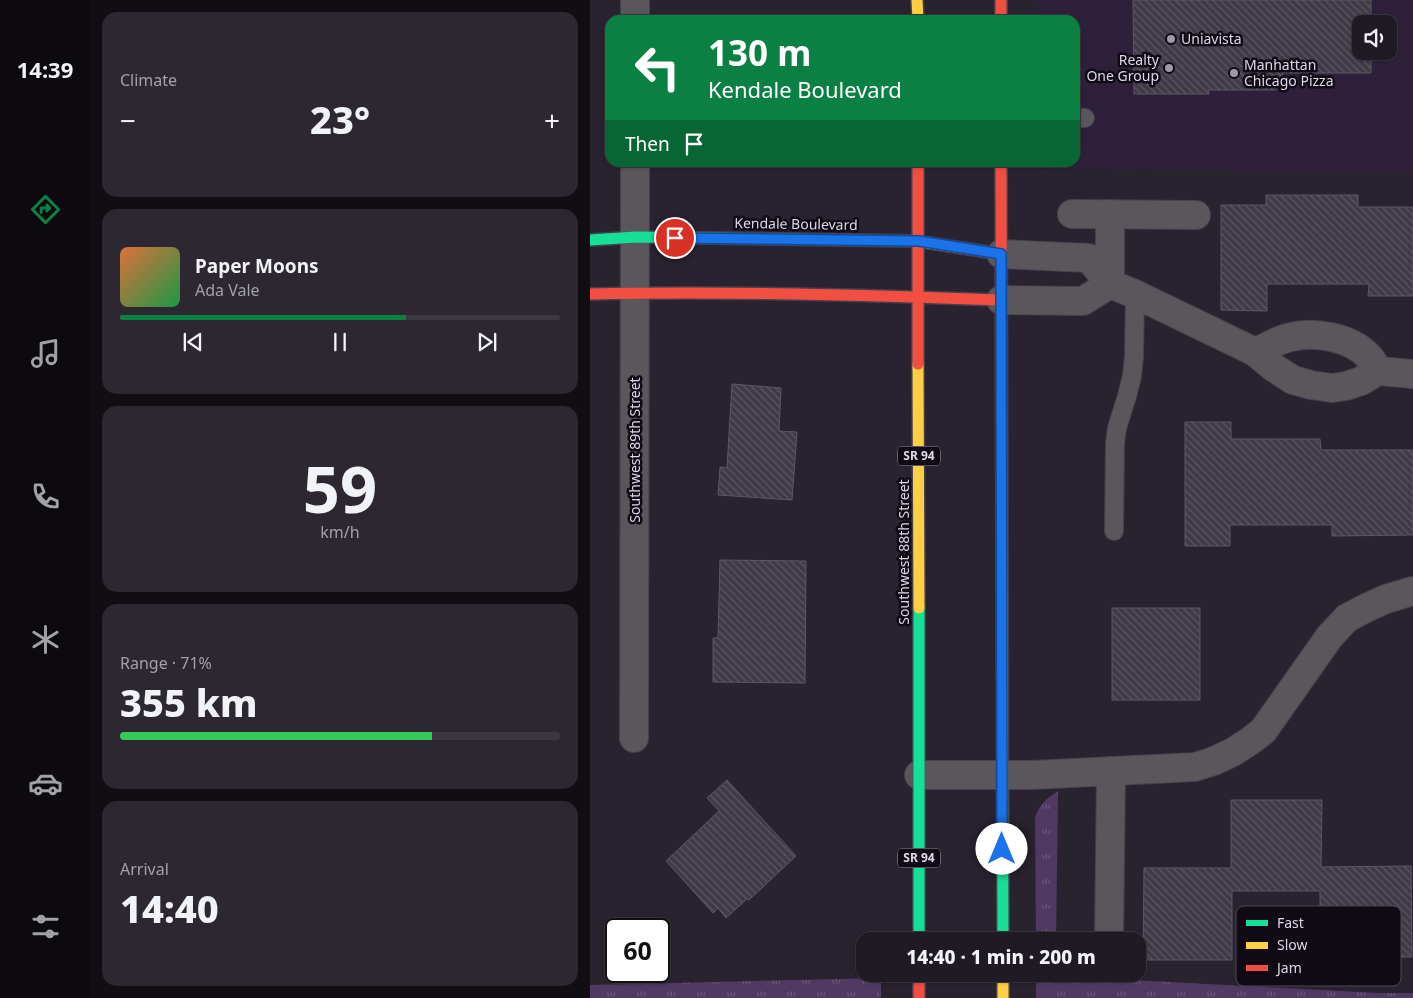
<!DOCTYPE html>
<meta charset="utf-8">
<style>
body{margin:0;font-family:"Noto Sans",sans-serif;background:#2c2730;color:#f1f3f6;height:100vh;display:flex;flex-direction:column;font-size:19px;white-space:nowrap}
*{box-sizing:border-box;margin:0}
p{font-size:16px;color:#a1a1a6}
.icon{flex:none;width:28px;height:28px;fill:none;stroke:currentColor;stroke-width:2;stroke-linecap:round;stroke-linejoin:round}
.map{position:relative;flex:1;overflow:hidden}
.panel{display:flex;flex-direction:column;gap:12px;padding:12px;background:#110e13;width:500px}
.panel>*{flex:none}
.hud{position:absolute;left:15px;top:15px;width:475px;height:152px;border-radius:15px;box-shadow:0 1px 4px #0004,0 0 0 1px #3c3841;background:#0b8043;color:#fff;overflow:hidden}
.controls{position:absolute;left:762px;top:15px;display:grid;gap:10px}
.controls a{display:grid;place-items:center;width:45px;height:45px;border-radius:10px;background:#1f1a23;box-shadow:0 1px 4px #0004,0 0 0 1px #3c3841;font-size:25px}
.speed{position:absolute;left:15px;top:918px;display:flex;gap:10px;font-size:25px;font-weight:700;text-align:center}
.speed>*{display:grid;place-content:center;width:65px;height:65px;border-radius:50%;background:#1f1a23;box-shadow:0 1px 4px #0004,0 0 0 1px #3c3841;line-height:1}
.speed .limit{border:2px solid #111;border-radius:8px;background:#fff;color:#111}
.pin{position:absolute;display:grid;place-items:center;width:42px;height:42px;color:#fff;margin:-21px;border:2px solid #fff;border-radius:50%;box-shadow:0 1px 5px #0007}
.me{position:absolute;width:55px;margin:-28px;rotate:0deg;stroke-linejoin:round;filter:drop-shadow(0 0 4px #0008)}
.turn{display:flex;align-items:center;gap:18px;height:105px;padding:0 20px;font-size:22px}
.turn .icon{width:65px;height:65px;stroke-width:2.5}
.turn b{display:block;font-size:35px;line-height:42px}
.then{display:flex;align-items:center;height:48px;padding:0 20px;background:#0003;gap:10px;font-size:19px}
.big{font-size:38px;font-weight:800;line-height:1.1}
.panel .tile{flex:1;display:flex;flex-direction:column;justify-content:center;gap:8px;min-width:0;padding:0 18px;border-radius:15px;background:#2c2730}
.panel .dial{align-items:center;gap:0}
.dial b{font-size:65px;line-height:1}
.song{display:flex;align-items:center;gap:15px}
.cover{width:60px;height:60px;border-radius:8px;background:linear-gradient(135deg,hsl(20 70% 55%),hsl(140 70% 35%))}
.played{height:5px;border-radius:2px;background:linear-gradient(90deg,#0b8043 65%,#3c3841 65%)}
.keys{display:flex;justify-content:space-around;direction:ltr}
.heat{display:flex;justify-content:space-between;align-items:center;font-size:28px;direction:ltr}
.charge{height:8px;border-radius:4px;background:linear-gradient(90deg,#34c759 71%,#3c3841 0)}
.trip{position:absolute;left:266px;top:932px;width:290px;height:50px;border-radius:15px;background:#1f1a23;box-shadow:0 1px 4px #0004,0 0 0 1px #3c3841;font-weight:800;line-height:50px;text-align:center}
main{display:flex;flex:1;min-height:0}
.dock{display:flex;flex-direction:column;width:90px;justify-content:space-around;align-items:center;background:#0c0a0e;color:#a1a1a6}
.dock .icon{width:35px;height:35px}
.dock .on{color:#0b8043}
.dock b{font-size:22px;color:#f1f3f6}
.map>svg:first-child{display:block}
.built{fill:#2e203b;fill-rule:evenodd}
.grass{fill:url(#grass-tufts)}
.building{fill:url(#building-back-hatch);stroke:#5d5763}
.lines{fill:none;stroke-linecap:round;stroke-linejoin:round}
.lane-casing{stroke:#46404c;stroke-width:20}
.street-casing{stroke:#46404c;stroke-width:30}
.fast-casing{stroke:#46404c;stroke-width:14}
.slow-casing{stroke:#46404c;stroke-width:14}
.jam-casing{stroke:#46404c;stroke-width:14}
.lane{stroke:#5a575c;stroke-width:18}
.street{stroke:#5a575c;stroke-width:28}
.fast{stroke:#16e098;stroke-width:11}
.slow{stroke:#ffcf43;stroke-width:11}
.jam{stroke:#f24e42;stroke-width:11}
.route-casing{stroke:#114b97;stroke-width:12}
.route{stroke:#1a73e8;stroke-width:9}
.poi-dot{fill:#9f98a7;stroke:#0f0a14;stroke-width:2}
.labels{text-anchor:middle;stroke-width:5;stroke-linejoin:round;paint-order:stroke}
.shield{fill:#0f0a14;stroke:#a19aa8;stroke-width:1}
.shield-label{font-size:12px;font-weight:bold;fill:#dfd7e7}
.poi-label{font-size:14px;fill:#dfd7e7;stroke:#0f0a14;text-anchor:start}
.street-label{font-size:14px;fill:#dfd7e7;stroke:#0f0a14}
.key{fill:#0f0a14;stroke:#4d4853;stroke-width:1}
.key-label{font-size:14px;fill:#dfd7e7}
</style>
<main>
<nav class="dock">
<b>14:39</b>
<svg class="icon on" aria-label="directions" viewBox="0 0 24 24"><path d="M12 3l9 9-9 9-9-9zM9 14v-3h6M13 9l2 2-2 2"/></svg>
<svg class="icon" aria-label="music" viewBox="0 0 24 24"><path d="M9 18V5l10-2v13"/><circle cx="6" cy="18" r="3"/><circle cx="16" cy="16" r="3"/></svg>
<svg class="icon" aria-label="phone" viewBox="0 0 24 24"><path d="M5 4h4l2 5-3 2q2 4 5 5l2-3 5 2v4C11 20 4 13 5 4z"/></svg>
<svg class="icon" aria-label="climate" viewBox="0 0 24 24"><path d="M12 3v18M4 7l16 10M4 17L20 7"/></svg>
<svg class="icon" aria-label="car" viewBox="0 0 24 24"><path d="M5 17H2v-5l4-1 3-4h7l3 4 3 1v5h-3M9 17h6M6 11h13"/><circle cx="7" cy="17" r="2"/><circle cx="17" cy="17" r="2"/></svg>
<svg class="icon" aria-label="filters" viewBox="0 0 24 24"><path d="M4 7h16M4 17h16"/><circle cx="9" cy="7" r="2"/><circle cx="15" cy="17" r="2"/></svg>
</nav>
<section class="panel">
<div class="tile"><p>Climate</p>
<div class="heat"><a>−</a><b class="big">23°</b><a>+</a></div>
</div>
<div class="tile">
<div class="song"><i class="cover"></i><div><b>Paper Moons</b><p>Ada Vale</p></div></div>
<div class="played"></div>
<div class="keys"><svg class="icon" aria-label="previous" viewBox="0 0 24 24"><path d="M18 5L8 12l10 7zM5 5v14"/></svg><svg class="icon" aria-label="pause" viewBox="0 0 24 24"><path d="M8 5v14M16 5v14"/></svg><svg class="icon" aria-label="next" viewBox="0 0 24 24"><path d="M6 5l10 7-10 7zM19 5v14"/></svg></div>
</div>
<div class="tile dial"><b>59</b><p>km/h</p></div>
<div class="tile"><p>Range · 71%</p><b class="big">355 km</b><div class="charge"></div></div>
<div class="tile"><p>Arrival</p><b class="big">14:40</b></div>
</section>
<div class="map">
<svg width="823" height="998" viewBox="0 0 823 998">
<defs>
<pattern id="grass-tufts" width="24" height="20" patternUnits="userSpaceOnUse" patternTransform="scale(1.25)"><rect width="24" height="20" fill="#503a63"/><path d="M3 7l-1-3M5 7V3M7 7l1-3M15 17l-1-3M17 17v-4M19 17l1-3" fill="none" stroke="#695679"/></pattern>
<pattern id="building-back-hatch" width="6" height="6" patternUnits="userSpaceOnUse" patternTransform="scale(1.25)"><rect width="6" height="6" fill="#403a46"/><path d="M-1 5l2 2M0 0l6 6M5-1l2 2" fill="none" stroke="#5b5661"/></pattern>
</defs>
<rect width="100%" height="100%" fill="#29222f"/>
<path class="built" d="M447 0H823V172L448 168V163L485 162V20H447ZM771 24H799V51H771Z"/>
<g class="grass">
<path d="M468 791 466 941H446L445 819C448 805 456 799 468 791Z"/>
<path d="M446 974H466V976L788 993H823V998H446Z"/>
<path d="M291 978V998H0V985Z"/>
</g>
<g class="building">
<path d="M543 0H781V24H771V51H781V73H692V85H687L686 90H618L619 94H544Z"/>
<path d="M676 195H768V207H823V296H778L779 284H677V311L631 310V205H676Z"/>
<path d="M142 384 191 388 189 431 207 432 202 500 128 495 130 467 137 468Z"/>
<path d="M595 422H641V439H730L731 450H823V535L742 536V525H640V546H595Z"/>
<path d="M130 560 216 561 215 683 123 682V638H128Z"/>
<rect x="522" y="608" width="88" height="92"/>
<path d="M137 780 206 856 159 900 157 899 136 918 128 908 123 913 76 861 129 811 117 798Z"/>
<path d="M641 800H732L731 867 821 866 822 957H730V891H642V960H553L554 868H641Z"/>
</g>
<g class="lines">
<defs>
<g id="lane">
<path d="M485 118H495"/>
<path d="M524 531 525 443 527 428 537 396 542 376 544 357 545 294"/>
</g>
<g id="street">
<path d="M45 0V20"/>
<path d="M482 214 606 215"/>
<path d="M520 214V284"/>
<path d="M411 254 499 258 520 284 545 294 665 352 683 367 703 380 721 385 742 388 756 386 771 381 788 371 823 374"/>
<path d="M411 300 493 301 520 284"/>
<path d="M665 352C676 348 686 341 697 338 723 330 762 337 780 358 783 362 786 367 788 371"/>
<path d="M44 738 45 162"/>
<path d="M329 775H442L605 767 624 761 643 752 660 741 673 731 740 636 757 618 776 608 796 599 823 591"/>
<path d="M519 941 521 771"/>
</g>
<g id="fast">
<path d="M0 240 46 237 326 241"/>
<path d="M412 590 413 941"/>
<path d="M329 608V941"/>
</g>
<g id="slow">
<path d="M327 0 328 20"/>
<path d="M326 241 411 254"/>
<path d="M328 364 329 608"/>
<path d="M413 974V998"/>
</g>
<g id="jam">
<path d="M411 0V20"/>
<path d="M328 162V364"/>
<path d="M411 162 412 590"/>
<path d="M0 294C137 291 274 295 411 300"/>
<path d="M329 974V998"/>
</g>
</defs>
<use href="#lane" class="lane-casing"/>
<use href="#street" class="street-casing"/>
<use href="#fast" class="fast-casing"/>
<use href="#slow" class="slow-casing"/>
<use href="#jam" class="jam-casing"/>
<use href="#lane" class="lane"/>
<use href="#street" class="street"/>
<use href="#fast" class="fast"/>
<use href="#slow" class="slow"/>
<use href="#jam" class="jam"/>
</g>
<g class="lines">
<defs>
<path id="route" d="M85 238 329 241 411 254 412 849"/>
</defs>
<use href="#route" class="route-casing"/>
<use href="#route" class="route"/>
</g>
<g class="poi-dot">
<circle cx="581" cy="39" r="5"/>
<circle cx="579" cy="68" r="5"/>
<circle cx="644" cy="73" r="5"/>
</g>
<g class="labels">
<g class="shield">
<rect x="308" y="446.5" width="42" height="19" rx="4"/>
<rect x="308" y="848.5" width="42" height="19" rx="4"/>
</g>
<g class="shield-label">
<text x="329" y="460">SR 94</text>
<text x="329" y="862">SR 94</text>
</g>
<g class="poi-label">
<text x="591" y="44">Uniavista</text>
<text x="569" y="65" text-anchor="end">Realty<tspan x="569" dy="16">One Group</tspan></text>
<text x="654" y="70">Manhattan<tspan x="654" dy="16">Chicago Pizza</tspan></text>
</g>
<g class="street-label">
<text transform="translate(206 224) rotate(1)" y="5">Kendale Boulevard</text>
<text transform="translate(45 450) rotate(-90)" y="5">Southwest 89th Street</text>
<text transform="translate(314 552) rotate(-90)" y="5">Southwest 88th Street</text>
</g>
</g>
<rect x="646" y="906" width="165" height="80" rx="8" class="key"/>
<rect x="656" y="920" width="22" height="6" fill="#16e098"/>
<rect x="656" y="942" width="22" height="7" fill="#ffcf43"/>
<rect x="656" y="965" width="22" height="6" fill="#f24e42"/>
<g class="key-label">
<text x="687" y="928">Fast</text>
<text x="687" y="950">Slow</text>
<text x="687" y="973">Jam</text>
</g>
</svg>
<div class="controls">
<a><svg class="icon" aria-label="sound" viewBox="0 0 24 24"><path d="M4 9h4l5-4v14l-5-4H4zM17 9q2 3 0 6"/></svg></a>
</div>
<div class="speed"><div class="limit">60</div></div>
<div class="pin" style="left:85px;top:238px;background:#d93025"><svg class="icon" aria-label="arrive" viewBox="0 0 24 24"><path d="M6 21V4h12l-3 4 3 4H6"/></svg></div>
<svg class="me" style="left:412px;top:849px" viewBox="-20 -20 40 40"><circle r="19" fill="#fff"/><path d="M0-13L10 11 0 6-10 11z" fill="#1a73e8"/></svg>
<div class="trip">14:40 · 1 min · 200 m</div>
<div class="hud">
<div class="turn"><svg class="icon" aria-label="left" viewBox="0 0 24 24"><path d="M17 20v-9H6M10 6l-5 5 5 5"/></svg><div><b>130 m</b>Kendale Boulevard</div></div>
<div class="then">Then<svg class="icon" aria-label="arrive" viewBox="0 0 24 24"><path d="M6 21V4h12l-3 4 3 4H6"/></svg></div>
</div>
</div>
</main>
